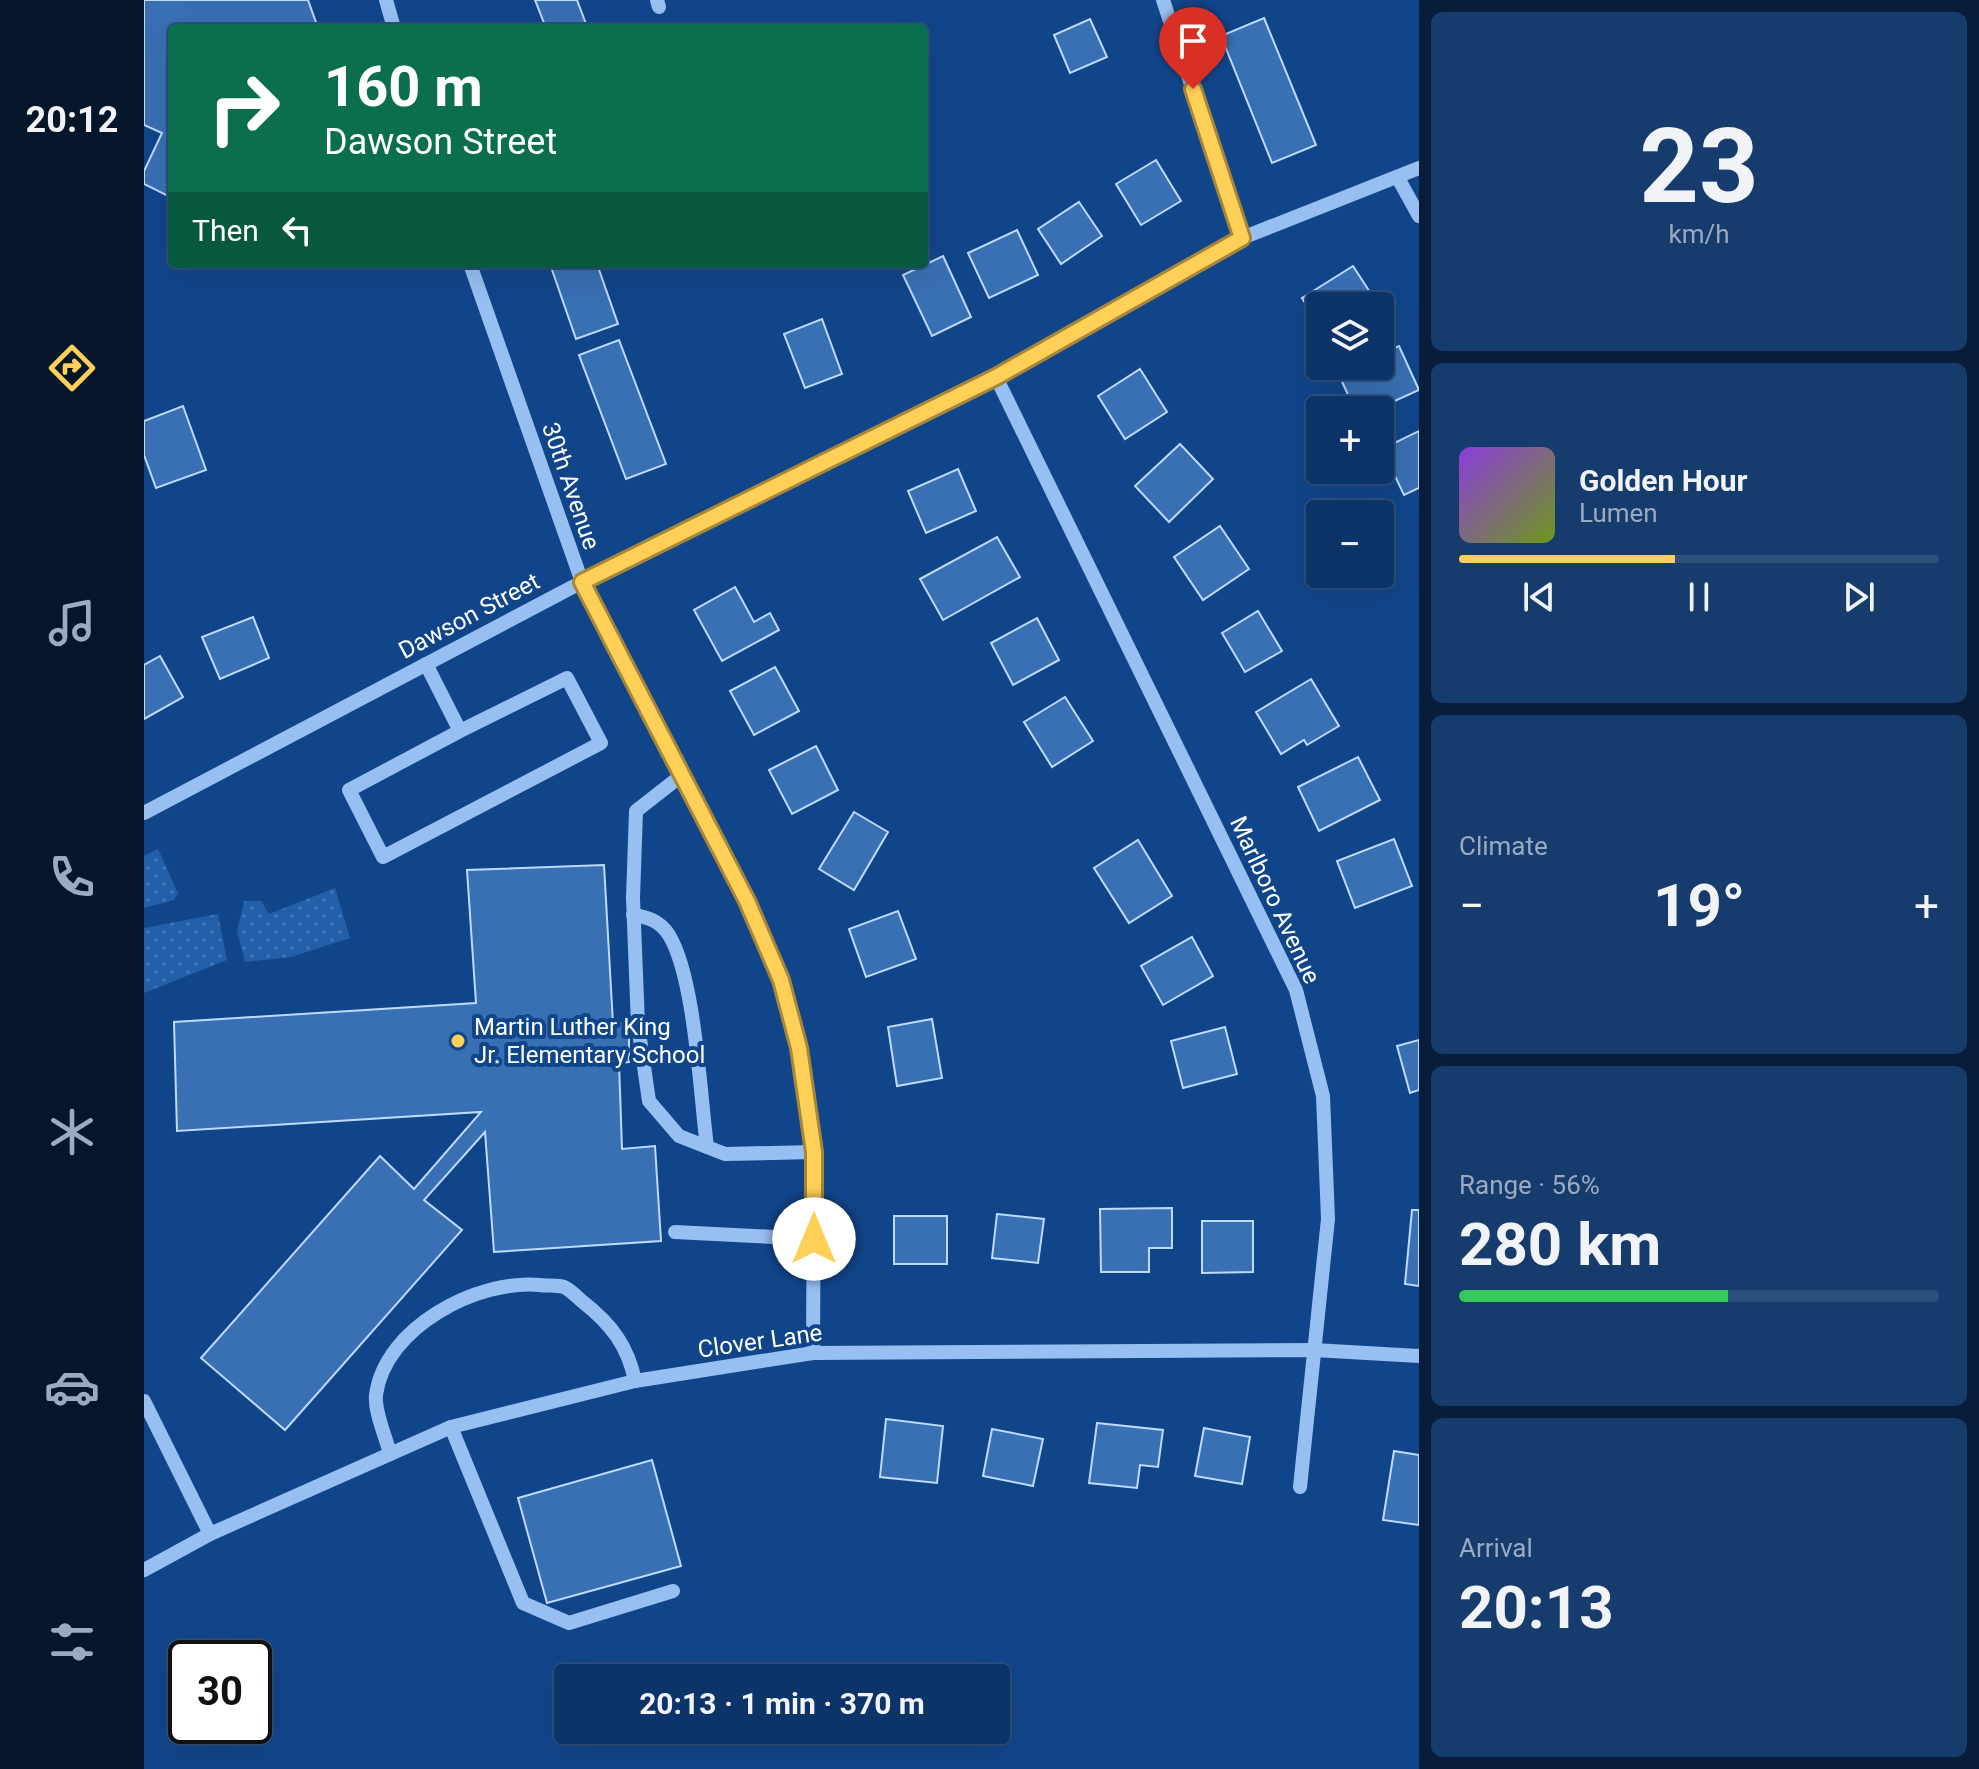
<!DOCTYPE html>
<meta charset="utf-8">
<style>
body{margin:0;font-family:Roboto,sans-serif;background:#163c6e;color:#f1f3f6;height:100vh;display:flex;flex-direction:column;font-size:30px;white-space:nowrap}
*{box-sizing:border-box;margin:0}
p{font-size:26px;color:#9aaac0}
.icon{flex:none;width:44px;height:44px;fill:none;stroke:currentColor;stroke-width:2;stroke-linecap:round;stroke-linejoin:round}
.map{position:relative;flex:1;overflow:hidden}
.panel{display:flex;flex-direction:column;gap:12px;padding:12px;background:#071d39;width:560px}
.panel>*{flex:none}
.top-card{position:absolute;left:24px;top:24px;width:760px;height:244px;border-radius:8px;box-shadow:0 8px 32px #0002,0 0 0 2px #2d4f7c;background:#0b6e4f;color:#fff;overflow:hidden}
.tools{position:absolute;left:1162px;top:292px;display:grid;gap:16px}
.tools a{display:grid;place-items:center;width:88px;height:88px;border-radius:8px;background:#0d3468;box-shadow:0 8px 32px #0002,0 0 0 2px #2d4f7c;font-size:40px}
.speed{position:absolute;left:24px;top:1640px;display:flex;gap:16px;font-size:40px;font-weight:700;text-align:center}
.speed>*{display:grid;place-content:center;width:104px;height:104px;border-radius:50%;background:#0d3468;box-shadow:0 8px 32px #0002,0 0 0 2px #2d4f7c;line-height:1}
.speed .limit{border:4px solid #111;border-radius:12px;background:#fff;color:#111}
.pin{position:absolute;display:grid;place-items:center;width:68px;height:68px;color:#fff;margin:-82px -34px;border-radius:50% 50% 50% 0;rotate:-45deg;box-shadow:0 0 8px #0007}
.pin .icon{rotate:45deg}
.me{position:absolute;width:88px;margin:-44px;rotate:0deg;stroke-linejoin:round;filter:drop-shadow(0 0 6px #0008)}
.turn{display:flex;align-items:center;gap:28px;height:168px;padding:0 24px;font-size:36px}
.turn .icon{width:104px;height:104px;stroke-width:2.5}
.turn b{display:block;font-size:56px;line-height:68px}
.then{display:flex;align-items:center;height:76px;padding:0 24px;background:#0003;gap:16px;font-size:30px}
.big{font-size:60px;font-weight:700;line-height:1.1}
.panel .widget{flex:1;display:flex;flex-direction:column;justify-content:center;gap:12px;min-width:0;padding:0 28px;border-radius:12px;background:#163c6e}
.panel .dial{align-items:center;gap:0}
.dial b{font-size:104px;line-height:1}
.song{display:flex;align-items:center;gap:24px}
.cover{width:96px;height:96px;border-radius:12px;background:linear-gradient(135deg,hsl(270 70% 55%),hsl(80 70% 35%))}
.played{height:8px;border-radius:4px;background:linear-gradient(90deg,#ffd057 45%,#2d4f7c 45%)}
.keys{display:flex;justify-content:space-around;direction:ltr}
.heat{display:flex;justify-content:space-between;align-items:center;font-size:44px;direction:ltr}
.charge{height:12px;border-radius:6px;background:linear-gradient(90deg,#34c759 56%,#2d4f7c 0)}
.trip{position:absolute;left:410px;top:1664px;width:456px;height:80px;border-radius:8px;background:#0d3468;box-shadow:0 8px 32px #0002,0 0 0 2px #2d4f7c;font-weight:700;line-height:80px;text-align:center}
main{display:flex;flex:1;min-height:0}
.tabs{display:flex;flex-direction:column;width:144px;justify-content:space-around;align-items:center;background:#05152a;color:#9aaac0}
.tabs .icon{width:56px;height:56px}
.tabs .selected{color:#ffd057}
.tabs b{font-size:36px;color:#f1f3f6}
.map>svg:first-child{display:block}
.park{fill:url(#park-dots)}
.building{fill:#3970b4;stroke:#bedafd;stroke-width:2}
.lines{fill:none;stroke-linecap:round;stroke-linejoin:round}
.minor{stroke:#97bff1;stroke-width:14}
.route-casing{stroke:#a68739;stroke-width:20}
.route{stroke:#ffd057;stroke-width:14}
.poi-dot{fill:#ffd057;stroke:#11458a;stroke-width:3}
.labels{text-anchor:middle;stroke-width:8;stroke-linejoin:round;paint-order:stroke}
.street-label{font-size:24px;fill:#fff;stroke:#11458a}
.poi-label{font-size:24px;fill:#fff;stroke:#11458a;text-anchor:start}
</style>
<main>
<nav class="tabs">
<b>20:12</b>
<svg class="icon selected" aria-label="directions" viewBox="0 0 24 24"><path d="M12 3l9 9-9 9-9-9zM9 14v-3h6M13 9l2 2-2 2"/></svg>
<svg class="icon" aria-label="music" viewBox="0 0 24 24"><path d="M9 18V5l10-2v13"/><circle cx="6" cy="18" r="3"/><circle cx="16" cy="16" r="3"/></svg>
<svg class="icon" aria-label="phone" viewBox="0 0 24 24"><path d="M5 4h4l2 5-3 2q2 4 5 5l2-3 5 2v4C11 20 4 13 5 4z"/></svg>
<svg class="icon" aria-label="climate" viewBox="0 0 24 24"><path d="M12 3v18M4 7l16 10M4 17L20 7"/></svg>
<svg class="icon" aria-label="car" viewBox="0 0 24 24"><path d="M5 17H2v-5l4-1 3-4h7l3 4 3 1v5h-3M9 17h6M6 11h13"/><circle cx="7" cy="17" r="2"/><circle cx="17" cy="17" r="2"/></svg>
<svg class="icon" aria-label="filters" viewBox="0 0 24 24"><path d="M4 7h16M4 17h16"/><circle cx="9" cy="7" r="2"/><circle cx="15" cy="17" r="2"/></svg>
</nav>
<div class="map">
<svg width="1275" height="1769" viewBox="0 0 1275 1769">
<defs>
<pattern id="park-dots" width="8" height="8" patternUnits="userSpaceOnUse" patternTransform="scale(2)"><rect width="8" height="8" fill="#235fa9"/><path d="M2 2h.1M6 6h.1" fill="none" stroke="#4477b6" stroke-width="1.8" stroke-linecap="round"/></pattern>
</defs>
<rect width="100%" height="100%" fill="#11458a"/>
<g class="park">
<path d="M14 849 34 893 30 900 0 908V856Z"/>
<path d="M191 888 206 938 147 957 101 962 93 931 100 901H117L125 914Z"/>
<path d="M74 914 83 960 0 993V928Z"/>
</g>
<g class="building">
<path d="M0 0H164L174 28H28V198L0 184V171L18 133 0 125Z"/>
<path d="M391 0H433L442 24 432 28H402Z"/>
<path d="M1120 18 1172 145 1128 163 1077 36Z"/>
<path d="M946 19 963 57 926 73 910 35Z"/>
<path d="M1012 160 1037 201 997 225 972 184Z"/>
<path d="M935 202 958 236 917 264 894 229Z"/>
<path d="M873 230 894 275 845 298 824 253Z"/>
<path d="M799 256 827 317 788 336 759 275Z"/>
<path d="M406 264H453L474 324 432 339Z"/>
<path d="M1209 266 1235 306H1176V327L1158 298Z"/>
<path d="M678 319 698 374 661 388 640 334Z"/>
<path d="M475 340 522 464 482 479 435 355Z"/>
<path d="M1255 346 1275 390 1231 410H1211L1194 373 1209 366H1236V354Z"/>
<path d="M996 369 1023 412 981 439 954 396Z"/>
<path d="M39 406 62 470 12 488 0 455V421Z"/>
<path d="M1275 431V488L1260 495 1238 449Z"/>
<path d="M1036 444 1069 479 1025 522 991 486Z"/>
<path d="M814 469 832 511 782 533 764 491Z"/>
<path d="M1076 526 1105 569 1059 600 1030 557Z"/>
<path d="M853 537 876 577 799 620 776 579Z"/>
<path d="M591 587 610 622 626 613 635 630 578 661 550 610Z"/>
<path d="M1114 611 1138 651 1101 672 1078 633Z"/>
<path d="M109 617 125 658 76 679 58 637Z"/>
<path d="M893 618 915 660 869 685 847 643Z"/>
<path d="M16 656 39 697 0 719V665Z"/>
<path d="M631 667 655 711 610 735 586 691Z"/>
<path d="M1167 679 1195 726 1163 745 1160 740 1137 754 1112 712Z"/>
<path d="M921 697 949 741 908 767 880 722Z"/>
<path d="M672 746 694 790 648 814 625 770Z"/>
<path d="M1214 757 1236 800 1175 831 1154 787Z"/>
<path d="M710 812 744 832 710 890 675 869Z"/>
<path d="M1250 839 1268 886 1211 908 1193 861Z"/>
<path d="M994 840 1028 896 985 923 950 868Z"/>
<path d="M460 865 469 1024 485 1023V1062L475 1063 478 1149 511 1146 517 1241 350 1252 341 1132 280 1200 318 1230 141 1430 57 1358 236 1156 270 1189 337 1112 33 1131 30 1022 332 1003 323 870Z"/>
<path d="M754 911 772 959 722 977 705 929Z"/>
<path d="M1048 937 1069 976 1019 1005 997 966Z"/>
<path d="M788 1019 798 1078 753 1086 744 1027Z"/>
<path d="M1081 1027 1093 1074 1039 1088 1027 1041Z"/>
<path d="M1275 1040V1090L1266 1093 1253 1046Z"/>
<path d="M1028 1208V1248H1005V1272H957L956 1209Z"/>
<path d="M1268 1210H1275V1286L1261 1284Z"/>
<path d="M853 1214 900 1219 894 1263 848 1258Z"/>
<rect x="750" y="1216" width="53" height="48"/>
<path d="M1058 1221H1109V1272L1058 1273Z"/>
<path d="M742 1419 799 1426 793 1483 736 1477Z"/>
<path d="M953 1423 1019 1430 1014 1467 996 1465 993 1488 945 1483Z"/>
<path d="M1060 1428 1106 1437 1098 1484 1051 1476Z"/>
<path d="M848 1429 899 1439 889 1486 839 1476Z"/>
<path d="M1250 1451 1275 1455V1525L1239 1520Z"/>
<path d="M508 1460 537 1566 403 1603 374 1498Z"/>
</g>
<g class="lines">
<g class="minor">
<path d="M242 0 250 28"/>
<path d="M513 0 515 7"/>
<path d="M1019 0 1098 238"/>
<path d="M1254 178 1275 216"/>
<path d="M326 264 438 582 603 901 637 980 655 1048 670 1152 669 1353"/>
<path d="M852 377 1152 990 1179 1096 1184 1219 1156 1487"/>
<path d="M282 664 316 731 205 790 239 857 457 743 423 678 316 731"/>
<path d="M538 775 492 811 489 898 494 1025 505 1101 535 1136 581 1154 670 1152"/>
<path d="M0 813 438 582 852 377 1098 238 1275 168"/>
<path d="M489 915C504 917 516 921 525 935 551 978 556 1093 563 1147"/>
<path d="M531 1232 670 1239"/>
<path d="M0 1401 66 1534"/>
<path d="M307 1427 379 1603 425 1623 529 1591"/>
<path d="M246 1454C242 1437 230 1411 232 1395 241 1327 334 1279 396 1285 403 1286 414 1285 420 1287 427 1290 434 1298 439 1302 467 1324 484 1346 491 1381"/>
<path d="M0 1570 66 1534 307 1427 491 1381 669 1353 1170 1350 1275 1356"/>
</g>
</g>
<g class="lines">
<defs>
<path id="route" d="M670 1239V1152L655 1048 637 980 603 901 438 582 852 377 1098 238 1049 89"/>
</defs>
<use href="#route" class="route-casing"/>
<use href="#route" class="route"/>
</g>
<circle class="poi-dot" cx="314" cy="1041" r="8"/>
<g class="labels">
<g class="street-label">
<text transform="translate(427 486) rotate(71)" y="8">30th Avenue</text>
<text transform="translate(325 616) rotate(-28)" y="8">Dawson Street</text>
<text transform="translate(1131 900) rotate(65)" y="8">Marlboro Avenue</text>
<text transform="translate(616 1341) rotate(-8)" y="8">Clover Lane</text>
</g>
<g class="poi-label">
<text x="330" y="1035">Martin Luther King<tspan x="330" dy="28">Jr. Elementary School</tspan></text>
</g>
</g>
</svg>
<div class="tools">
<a><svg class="icon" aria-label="layers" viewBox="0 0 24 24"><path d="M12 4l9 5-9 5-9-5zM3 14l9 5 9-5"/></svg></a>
<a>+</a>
<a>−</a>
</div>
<div class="speed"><div class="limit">30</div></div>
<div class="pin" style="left:1049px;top:89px;background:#d93025"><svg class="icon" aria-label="arrive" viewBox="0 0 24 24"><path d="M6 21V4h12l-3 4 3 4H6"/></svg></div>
<svg class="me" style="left:670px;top:1239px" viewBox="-20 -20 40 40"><circle r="19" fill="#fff"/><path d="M0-13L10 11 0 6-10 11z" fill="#ffd057"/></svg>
<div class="trip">20:13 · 1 min · 370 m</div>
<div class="top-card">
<div class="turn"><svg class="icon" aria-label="right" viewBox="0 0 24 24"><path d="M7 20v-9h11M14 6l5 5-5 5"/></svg><div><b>160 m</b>Dawson Street</div></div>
<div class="then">Then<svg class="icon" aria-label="left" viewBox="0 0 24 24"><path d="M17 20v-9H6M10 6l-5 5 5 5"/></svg></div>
</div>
</div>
<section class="panel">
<div class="widget dial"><b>23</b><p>km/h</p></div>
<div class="widget">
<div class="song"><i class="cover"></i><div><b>Golden Hour</b><p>Lumen</p></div></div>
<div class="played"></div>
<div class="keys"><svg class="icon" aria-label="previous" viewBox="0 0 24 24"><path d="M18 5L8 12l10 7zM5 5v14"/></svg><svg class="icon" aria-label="pause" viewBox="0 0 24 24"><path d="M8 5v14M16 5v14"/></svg><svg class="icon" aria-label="next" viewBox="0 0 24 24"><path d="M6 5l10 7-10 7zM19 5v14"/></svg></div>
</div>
<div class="widget"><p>Climate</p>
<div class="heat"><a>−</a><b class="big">19°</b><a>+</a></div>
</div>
<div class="widget"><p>Range · 56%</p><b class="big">280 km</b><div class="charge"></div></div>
<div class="widget"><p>Arrival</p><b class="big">20:13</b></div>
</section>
</main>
